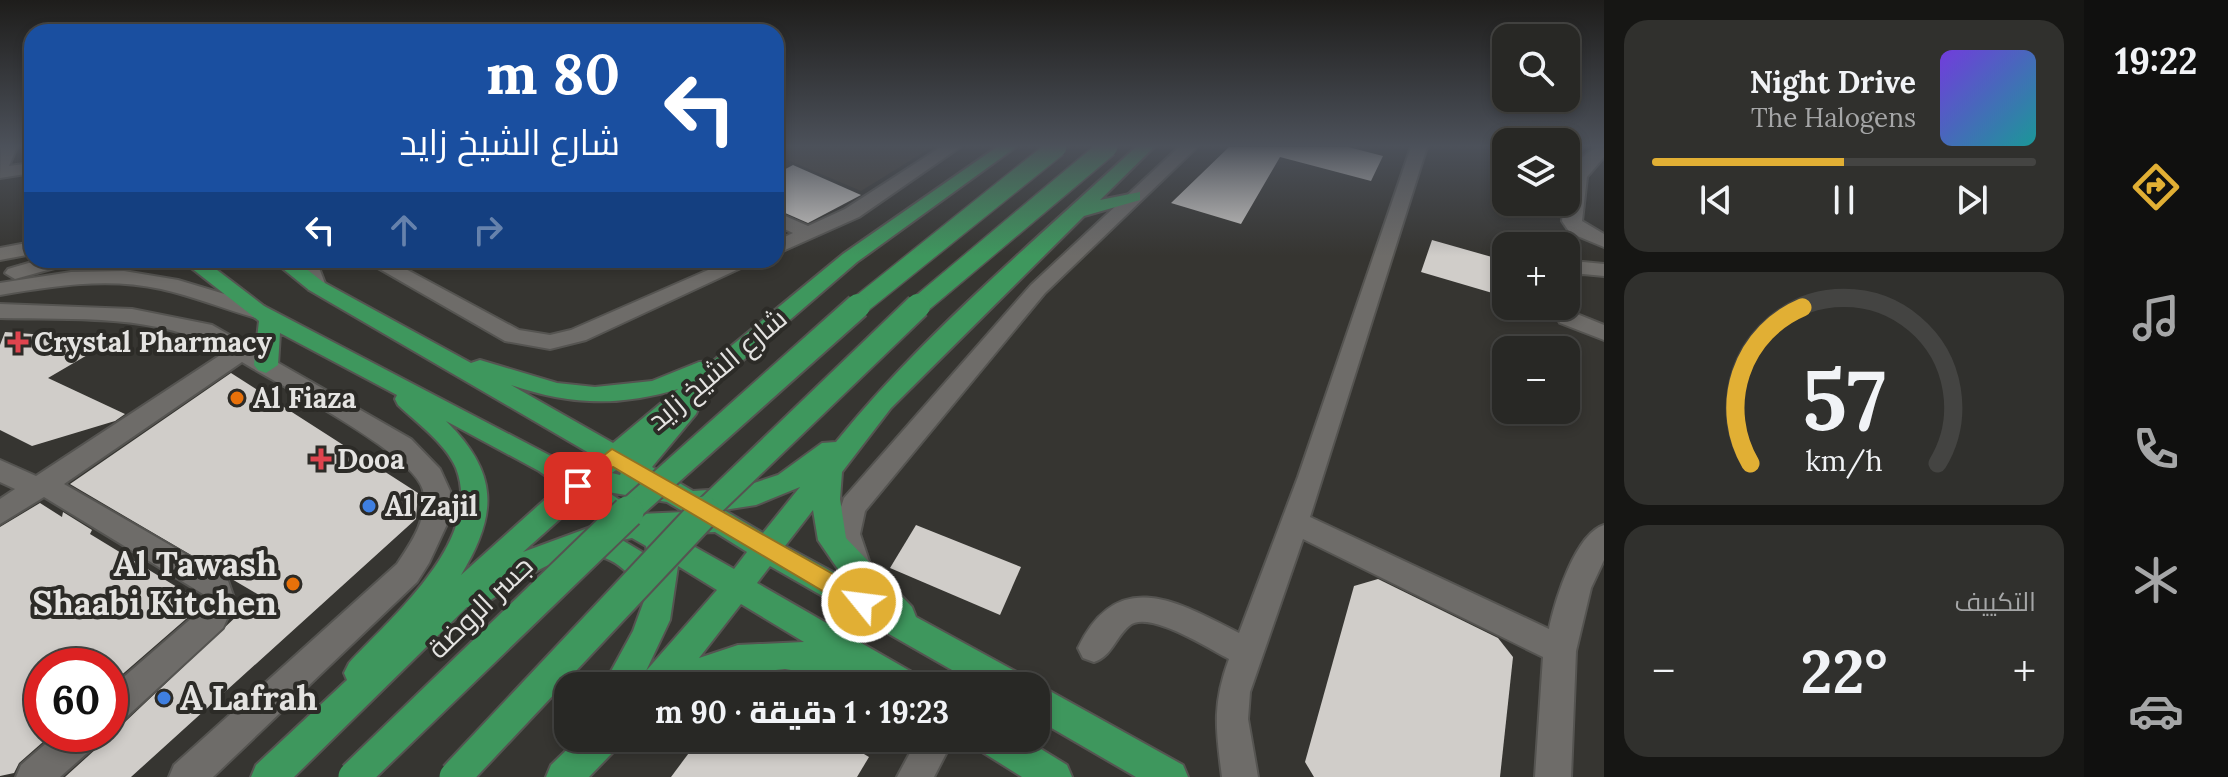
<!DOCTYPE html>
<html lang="ar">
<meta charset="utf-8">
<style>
body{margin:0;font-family:Lora,Cairo,serif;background:#30302d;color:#f1f3f6;direction:rtl;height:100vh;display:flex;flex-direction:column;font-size:30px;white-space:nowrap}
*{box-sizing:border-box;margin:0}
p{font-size:26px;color:#a5a6a7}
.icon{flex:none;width:44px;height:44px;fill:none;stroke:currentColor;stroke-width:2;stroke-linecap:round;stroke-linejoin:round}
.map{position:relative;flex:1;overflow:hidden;direction:ltr}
.panel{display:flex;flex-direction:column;gap:20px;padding:20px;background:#161614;width:480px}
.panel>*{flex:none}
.banner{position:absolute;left:24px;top:24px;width:760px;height:244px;border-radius:24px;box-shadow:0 4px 12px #0003,0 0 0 2px #444442;direction:rtl;background:#1a4fa0;color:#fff;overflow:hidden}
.fabs{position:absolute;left:1492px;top:24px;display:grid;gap:16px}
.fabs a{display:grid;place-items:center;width:88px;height:88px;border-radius:16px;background:#282825;box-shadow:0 4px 12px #0003,0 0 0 2px #444442;font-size:40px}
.speed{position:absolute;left:24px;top:648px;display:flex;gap:16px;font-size:40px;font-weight:700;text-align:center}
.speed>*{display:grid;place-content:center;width:104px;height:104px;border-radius:50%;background:#282825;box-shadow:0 4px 12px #0003,0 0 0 2px #444442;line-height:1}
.speed .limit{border:12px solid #d22;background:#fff;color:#111}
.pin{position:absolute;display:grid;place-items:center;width:68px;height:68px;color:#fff;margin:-34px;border-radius:16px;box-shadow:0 4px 12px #0006}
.me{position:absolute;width:88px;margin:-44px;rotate:299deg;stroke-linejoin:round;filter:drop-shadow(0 0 6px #0008)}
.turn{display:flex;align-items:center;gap:28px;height:168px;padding:0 32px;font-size:36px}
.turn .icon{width:104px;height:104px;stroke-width:2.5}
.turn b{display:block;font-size:56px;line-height:68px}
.lanes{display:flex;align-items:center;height:76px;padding:0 32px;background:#0003;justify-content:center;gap:40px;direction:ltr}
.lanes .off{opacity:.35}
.big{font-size:60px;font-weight:800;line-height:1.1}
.panel .tile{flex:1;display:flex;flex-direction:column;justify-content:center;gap:12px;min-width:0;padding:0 28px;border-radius:24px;background:#30302d}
.panel .dial{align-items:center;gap:0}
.dial svg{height:208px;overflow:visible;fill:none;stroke:#444442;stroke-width:7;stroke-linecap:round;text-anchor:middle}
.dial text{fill:#f1f3f6;stroke:none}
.song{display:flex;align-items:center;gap:24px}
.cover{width:96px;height:96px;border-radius:12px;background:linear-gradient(135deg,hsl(260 70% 55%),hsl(180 70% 35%))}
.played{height:8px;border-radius:4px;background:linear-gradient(90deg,#e1af34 50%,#444442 50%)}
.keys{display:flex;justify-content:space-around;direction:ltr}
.heat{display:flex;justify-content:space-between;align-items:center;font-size:44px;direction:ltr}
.trip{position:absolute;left:554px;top:672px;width:496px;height:80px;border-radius:24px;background:#282825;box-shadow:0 4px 12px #0003,0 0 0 2px #444442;font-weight:800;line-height:80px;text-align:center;direction:rtl}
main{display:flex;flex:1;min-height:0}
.tabs{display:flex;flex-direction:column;width:144px;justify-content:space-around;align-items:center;background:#10100f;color:#a5a6a7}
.tabs .icon{width:56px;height:56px}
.tabs .active{color:#e1af34}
.tabs b{font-size:36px;color:#f1f3f6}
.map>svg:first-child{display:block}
.built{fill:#433e36}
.building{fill:#d0cdc9}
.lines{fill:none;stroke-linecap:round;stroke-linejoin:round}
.minor-casing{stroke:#555451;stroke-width:4}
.major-casing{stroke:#555451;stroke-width:4}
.minor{fill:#6e6c69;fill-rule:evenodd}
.major{fill:#3e975d;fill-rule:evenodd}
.major-bridge-far2-casing{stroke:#555451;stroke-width:22;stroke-linecap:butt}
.major-bridge-far1-casing{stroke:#555451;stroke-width:28;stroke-linecap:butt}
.major-bridge-casing{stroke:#555451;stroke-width:35;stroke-linecap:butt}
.major-bridge-far2{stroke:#3e975d;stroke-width:19}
.major-bridge-far1{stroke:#3e975d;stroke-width:24}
.major-bridge{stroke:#3e975d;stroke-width:31}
.route{fill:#e1af34;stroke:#927222;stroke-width:2}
.health-dot{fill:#e0444e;stroke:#2c2b27;stroke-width:3}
.food-dot{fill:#e8710a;stroke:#2c2b27;stroke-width:3}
.shop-dot{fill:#3f7fe0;stroke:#2c2b27;stroke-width:3}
.labels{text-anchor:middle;stroke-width:8;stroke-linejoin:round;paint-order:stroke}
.poi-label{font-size:28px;font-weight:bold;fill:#e4e3e1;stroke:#2c2b27;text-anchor:start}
.street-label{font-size:28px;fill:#e4e3e1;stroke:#2c2b27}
.near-poi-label{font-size:34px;font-weight:bold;fill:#e4e3e1;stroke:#2c2b27;text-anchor:end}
</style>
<main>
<nav class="tabs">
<b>19:22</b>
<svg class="icon active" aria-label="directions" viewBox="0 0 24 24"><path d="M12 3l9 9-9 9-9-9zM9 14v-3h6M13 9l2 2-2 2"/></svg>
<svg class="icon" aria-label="music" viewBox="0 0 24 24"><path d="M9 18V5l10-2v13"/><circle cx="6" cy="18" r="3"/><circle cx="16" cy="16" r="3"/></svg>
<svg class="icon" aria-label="phone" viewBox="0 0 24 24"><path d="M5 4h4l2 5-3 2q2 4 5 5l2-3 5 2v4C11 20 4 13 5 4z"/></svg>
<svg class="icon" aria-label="climate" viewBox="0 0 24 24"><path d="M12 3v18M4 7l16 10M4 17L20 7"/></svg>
<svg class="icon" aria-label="car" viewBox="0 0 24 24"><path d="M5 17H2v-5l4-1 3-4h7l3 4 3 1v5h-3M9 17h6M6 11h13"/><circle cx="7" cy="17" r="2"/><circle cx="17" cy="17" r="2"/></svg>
</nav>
<section class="panel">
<div class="tile">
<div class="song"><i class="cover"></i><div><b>Night Drive</b><p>The Halogens</p></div></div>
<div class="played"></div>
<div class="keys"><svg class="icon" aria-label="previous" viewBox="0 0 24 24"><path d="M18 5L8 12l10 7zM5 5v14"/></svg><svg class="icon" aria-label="pause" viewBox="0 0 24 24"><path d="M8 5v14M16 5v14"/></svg><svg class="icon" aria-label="next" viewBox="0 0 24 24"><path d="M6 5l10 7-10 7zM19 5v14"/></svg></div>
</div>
<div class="tile dial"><svg viewBox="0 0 100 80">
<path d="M14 69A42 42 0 1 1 86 69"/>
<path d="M14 69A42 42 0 0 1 34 9" stroke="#e1af34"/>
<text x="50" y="56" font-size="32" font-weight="700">57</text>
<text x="50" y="72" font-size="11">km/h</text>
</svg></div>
<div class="tile"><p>التكييف</p>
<div class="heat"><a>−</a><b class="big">22°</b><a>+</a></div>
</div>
</section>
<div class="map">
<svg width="1604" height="777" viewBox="0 0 1604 777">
<rect width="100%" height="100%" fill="#363531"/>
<path class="built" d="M776 147H932L861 191 776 155Z"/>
<g class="building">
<path d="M1229 147H1348L1383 156 1371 181 1280 157 1241 224 1171 203Z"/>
<path d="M793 165 861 195 808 223 776 209V174Z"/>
<path d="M1432 240 1506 261V297L1421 272Z"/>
<path d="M5 332 113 340 48 378 125 414 115 421 32 446 0 430V345Z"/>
<path d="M231 373 418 493 416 519 131 777H65L97 748 103 734H110V729L124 723 259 595 70 484Z"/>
<path d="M40 503 62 517 63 512 92 530 90 534 195 598 194 612 110 685V666H42V734H52L19 763 14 773 0 776V527Z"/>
<path d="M916 525 1021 567 1000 615 890 568Z"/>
<path d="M1378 579 1498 638 1513 657 1500 777H1314L1305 762 1354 586Z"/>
<path d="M700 738H837L869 757 857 777H671Z"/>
</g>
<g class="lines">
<defs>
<g id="minor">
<path d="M1 147H17L9 166 32 163V173L0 178Z"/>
<path d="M941 147H960L859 217 776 254V241L793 233 776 225V212L808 226 845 209Z"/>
<path d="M1179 147H1197L1045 293 865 511 860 534 870 564 865 572 855 576 845 572 832 534 844 498 1031 285Z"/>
<path d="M1411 147H1427L1310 517 1549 629C1555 601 1575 534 1604 525V560L1591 588 1576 651 1571 777H1535L1543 657 1303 539 1250 692 1248 719 1258 777H1222C1216 730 1212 705 1229 659 1209 649 1148 609 1129 626 1115 638 1112 656 1094 662L1083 658 1078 648C1117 566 1177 601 1239 633L1298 477Z"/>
<path d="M1598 148 1604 149V157L1587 177 1582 221 1604 234V247L1570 233 1562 221C1566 196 1568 157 1598 148Z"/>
<path d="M32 242V254L0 260V248Z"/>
<path d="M39 260H72L69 264 15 279 5 273 8 269Z"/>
<path d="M296 260H316L326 286 323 290H309Z"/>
<path d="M364 260H389L519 330 550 335 571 330 731 260H758L586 340 550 349 505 341Z"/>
<path d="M1583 262 1604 264V276L1583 274 1566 278V266Z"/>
<path d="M124 271 178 280 264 306 267 311 256 318C224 309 193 296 161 289 107 277 53 286 0 295V283L71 272Z"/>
<path d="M1566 301 1577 314 1604 325V340L1560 323 1551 306H1566Z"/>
<path d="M0 304 132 309 212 325 411 439 440 469 450 491 448 522 429 563 417 582 213 777H169L174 765 397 564C411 543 429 518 423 490 414 453 279 385 242 362L64 484 227 578 235 601 223 628 122 721 110 726V689L201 610 203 594 44 497 0 524V499L15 489 0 482V460L36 476 225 352C159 313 75 320 0 318Z"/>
<path d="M57 734H100L95 746 60 777H16L21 765Z"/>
<path d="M918 738H954L934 777H897Z"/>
</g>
<g id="major">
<path d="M997 147H1016L857 262 705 393 696 414 652 467 693 491 739 488 778 475 822 443 836 442C924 333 1034 242 1136 147H1154L1100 200 1140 192V200L1084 216 891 408 842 472 840 499 846 538 912 607 916 617 1022 675 1026 686H980L770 566 757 583 917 675 921 686H876L862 678 855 681 785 669 738 674 703 686H603L633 631 645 598C638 589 633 577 623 569 585 535 536 571 500 594 490 600 479 610 467 607L294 777H251L256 765 347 680 344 673 349 663C392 616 484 540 456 468 446 444 417 423 398 405L395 399 397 395 280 333 278 365 266 373 258 370 254 365 259 321 181 260H204L264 306 568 465H586L596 457 309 290 272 260H295L323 282 471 363 480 360 557 383 595 387 652 381 699 362 713 361 843 254ZM511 385C569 405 619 407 678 389L613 443ZM446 421 539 471 560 486 461 575C498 514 499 473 446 421ZM616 470 621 473 620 475 612 473ZM800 487 763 533 724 510 756 505ZM608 492 667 502 684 512 640 514ZM580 501 607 521 523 552ZM813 510 818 540 844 578 785 546ZM715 532 747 552 734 569 672 534ZM632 538 646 546 647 555 622 540ZM678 566 717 590 646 671 670 620ZM741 604 804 642 738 645 699 658Z"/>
<path d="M1035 686H1036L1048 690 1183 765 1188 777H1136L1036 719Z"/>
<path d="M579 738H620L615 750 589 777H546L551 765Z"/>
<path d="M974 738H1023L1067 765 1072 777H1022L979 750Z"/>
</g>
</defs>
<use href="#minor" class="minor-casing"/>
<use href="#major" class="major-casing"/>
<use href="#minor" class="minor"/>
<use href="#major" class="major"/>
<defs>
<g id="major-bridge-far2">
<path d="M856 308 1057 147"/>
<path d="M916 308 1108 147"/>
</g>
<g id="major-bridge-far1">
<path d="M625 514 858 306"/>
<path d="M702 514 918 306"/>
</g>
<g id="major-bridge">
<path d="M354 777 628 512"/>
<path d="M455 777 704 512"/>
</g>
</defs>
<use href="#major-bridge-far2" class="major-bridge-far2-casing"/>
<use href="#major-bridge-far1" class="major-bridge-far1-casing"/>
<use href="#major-bridge" class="major-bridge-casing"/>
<use href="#major-bridge-far2" class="major-bridge-far2"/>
<use href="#major-bridge-far1" class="major-bridge-far1"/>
<use href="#major-bridge" class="major-bridge"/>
</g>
<linearGradient id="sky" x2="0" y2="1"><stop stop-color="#1e1d1b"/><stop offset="0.57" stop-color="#4c515a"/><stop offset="1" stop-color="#4c515a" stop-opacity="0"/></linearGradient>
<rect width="1604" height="256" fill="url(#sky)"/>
<path class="route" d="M612 449 870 595 873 602 870 609 862 612 853 609 613 467 585 491H571L568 486 571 481Z"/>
<g class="health-dot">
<path d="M14 330h8v8h8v8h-8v8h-8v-8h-8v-8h8z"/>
<path d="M317 447h8v8h8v8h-8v8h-8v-8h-8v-8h8z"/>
</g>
<g class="food-dot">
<circle cx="237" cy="398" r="8"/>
<circle cx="293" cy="584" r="8"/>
</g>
<g class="shop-dot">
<circle cx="369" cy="506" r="8"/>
<circle cx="164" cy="698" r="8"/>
</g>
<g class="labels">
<g class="poi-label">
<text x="34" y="352">Crystal Pharmacy</text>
<text x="253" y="408">Al Fiaza</text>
<text x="337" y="469">Dooa</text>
<text x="385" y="516">Al Zajil</text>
</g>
<g class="street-label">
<text transform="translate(717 369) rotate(-40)" y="10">شارع الشيخ زايد</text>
<text transform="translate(480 607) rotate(-44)" y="10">جسر الروضة</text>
</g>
<g class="near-poi-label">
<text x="277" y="576">Al Tawash<tspan x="277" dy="39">Shaabi Kitchen</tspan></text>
<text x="180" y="710" text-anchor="start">A Lafrah</text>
</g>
</g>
</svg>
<div class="fabs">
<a><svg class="icon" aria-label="search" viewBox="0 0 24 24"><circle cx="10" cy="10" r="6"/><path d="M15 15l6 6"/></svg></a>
<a><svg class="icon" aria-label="layers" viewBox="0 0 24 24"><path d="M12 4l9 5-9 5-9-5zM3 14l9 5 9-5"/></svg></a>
<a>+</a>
<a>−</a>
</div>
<div class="speed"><div class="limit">60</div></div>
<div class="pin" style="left:578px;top:486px;background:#d93025"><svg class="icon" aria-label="arrive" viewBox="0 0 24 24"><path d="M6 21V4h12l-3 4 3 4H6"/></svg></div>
<svg class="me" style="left:862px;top:602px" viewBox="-20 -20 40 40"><circle r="17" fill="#e1af34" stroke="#fff" stroke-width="3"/><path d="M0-11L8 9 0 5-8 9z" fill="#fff"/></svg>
<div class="trip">19:23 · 1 دقيقة · 90 m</div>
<div class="banner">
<div class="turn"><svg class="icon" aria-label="left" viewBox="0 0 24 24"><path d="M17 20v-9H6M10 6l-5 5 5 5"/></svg><div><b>80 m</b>شارع الشيخ زايد</div></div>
<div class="lanes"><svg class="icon" aria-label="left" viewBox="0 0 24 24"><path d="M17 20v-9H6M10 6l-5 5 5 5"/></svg><svg class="icon off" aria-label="ahead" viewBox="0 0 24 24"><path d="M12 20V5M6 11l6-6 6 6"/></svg><svg class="icon off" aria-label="right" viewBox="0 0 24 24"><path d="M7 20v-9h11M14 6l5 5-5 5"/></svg></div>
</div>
</div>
</main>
